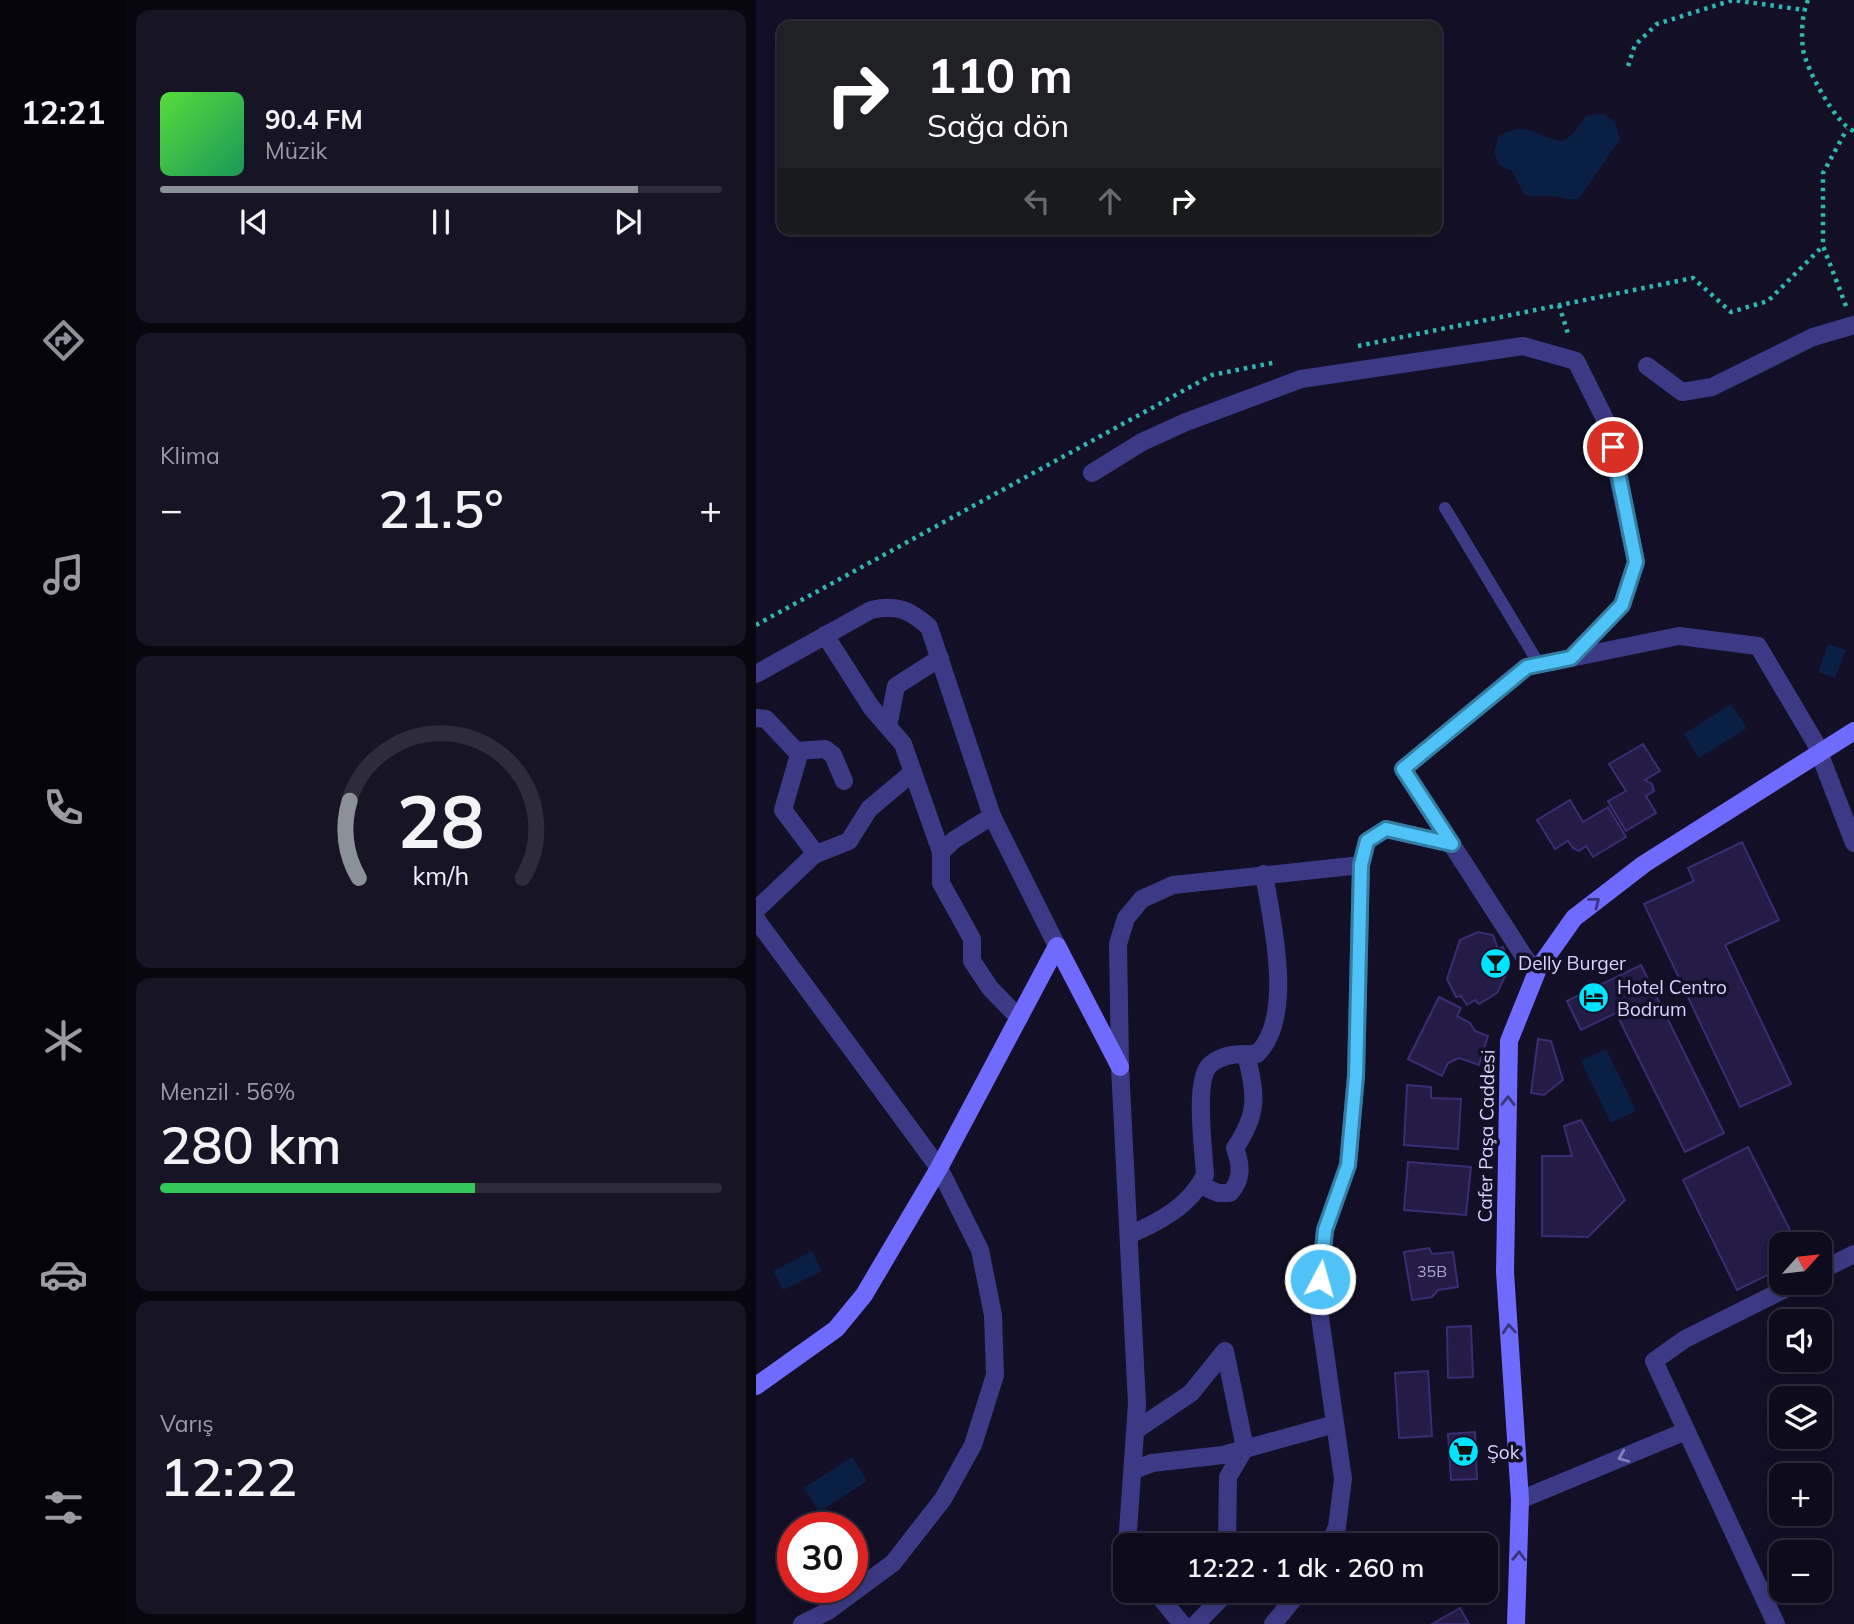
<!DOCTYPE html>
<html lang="tr">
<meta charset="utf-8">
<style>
body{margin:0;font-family:Mulish,sans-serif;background:#171425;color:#f1f3f6;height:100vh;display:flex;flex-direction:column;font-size:26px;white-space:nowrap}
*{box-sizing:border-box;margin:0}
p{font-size:23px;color:#9b9ba3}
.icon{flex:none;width:38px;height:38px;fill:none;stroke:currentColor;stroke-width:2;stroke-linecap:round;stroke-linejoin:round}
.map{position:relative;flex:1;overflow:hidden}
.details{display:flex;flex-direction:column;gap:10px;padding:10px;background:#08060f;width:630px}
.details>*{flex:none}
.guide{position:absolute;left:21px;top:21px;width:665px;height:214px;border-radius:14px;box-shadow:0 4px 18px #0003,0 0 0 2px #2e2b3b;background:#202124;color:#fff;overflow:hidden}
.needle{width:46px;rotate:63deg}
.controls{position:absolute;left:1013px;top:1232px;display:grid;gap:14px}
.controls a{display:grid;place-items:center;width:63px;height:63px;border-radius:14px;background:#0e0b1c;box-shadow:0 4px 18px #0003,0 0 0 2px #2e2b3b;font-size:35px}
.speed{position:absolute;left:21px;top:1512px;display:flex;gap:14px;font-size:35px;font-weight:700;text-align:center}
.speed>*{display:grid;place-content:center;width:91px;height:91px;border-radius:50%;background:#0e0b1c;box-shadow:0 4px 18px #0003,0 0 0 2px #2e2b3b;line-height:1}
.speed .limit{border:10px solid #d22;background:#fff;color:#111}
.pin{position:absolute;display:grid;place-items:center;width:60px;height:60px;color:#fff;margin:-30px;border:4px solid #fff;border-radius:50%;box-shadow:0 2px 7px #0007}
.me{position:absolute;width:77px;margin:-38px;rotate:6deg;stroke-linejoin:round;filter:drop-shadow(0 0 5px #0008)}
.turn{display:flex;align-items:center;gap:24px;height:147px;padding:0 35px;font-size:32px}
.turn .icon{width:91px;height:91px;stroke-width:2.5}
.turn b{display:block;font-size:49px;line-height:60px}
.lanes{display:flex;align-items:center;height:66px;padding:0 35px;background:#0003;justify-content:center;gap:35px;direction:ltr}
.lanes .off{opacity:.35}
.big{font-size:52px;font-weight:600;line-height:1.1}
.details .widget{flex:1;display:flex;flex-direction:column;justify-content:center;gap:10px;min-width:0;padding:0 24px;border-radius:14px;background:#171425}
.details .dial{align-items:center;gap:0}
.dial svg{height:182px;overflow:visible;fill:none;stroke:#2e2b3b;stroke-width:7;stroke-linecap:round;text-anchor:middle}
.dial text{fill:#f1f3f6;stroke:none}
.song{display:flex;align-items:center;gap:21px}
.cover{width:84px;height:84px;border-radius:10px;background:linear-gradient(135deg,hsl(110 70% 55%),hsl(150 70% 35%))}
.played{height:7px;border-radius:4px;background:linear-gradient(90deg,#8c9099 85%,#2e2b3b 85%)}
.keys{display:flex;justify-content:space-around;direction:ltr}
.heat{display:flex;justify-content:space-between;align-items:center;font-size:38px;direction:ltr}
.charge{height:10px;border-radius:5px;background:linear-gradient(90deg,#34c759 56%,#2e2b3b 0)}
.trip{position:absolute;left:357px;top:1533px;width:385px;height:70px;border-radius:14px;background:#0e0b1c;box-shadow:0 4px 18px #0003,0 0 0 2px #2e2b3b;font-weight:600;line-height:70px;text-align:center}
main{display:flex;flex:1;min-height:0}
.menu{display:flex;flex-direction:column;width:126px;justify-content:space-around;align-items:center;background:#06040b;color:#9b9ba3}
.menu .icon{width:49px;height:49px}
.menu .active{color:#8c9099}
.menu b{font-size:32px;color:#f1f3f6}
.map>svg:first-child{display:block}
.water{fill:#0a1f44}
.building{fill:#241b47;stroke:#3b2d73;stroke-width:2}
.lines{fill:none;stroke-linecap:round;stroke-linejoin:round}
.path{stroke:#2fb8b0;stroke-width:4.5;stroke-dasharray:3.5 5;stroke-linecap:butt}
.lane{stroke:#3d3a85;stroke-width:12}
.street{stroke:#3d3a85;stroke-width:18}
.secondary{stroke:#6f6bff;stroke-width:18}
.oneway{stroke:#38347d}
.oneway2{stroke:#837fbc}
.route-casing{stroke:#337fa1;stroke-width:18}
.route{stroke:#4fc3f7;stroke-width:12}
.labels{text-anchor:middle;stroke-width:7;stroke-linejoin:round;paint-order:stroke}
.number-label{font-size:16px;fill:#aca6d1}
.poi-label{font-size:19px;fill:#d9d4ff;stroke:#130f26;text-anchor:start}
.street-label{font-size:19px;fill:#d9d4ff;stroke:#130f26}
</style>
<main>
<nav class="menu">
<b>12:21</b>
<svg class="icon active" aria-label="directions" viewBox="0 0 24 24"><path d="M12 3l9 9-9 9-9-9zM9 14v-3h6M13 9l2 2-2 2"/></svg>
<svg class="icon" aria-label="music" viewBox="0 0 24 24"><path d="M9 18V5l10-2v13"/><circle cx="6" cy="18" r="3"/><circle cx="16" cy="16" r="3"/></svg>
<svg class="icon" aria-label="phone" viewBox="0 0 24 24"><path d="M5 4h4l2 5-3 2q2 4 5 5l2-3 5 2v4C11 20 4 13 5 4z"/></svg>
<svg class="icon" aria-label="climate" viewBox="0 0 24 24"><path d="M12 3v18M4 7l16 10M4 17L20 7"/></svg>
<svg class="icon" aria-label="car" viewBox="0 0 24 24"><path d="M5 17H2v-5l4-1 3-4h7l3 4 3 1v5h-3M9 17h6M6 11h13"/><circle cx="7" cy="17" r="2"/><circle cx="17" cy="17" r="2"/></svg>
<svg class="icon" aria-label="filters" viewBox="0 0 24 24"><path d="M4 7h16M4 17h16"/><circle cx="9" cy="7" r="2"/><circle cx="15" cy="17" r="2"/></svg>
</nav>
<section class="details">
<div class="widget">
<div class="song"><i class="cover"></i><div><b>90.4 FM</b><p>Müzik</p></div></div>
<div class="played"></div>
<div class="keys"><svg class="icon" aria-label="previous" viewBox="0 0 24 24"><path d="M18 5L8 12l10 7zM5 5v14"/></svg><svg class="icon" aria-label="pause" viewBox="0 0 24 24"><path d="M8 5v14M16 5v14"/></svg><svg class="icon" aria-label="next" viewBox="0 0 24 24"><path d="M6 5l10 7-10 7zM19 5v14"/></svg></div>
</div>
<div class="widget"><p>Klima</p>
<div class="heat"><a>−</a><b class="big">21.5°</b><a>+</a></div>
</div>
<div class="widget dial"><svg viewBox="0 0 100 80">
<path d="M14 69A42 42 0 1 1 86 69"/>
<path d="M14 69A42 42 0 0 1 10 35" stroke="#8c9099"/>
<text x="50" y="56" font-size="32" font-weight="700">28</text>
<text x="50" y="72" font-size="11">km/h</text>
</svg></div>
<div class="widget"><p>Menzil · 56%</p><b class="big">280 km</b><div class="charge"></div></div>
<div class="widget"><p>Varış</p><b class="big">12:22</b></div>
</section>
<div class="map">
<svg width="1098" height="1624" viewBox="0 0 1098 1624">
<rect width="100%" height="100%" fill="#130f26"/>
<g class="water">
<path d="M848 114 859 122 864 139 823 199C811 201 802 195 792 196 781 196 779 198 768 194L756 171 744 166 738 153 742 137C772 118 778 138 806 141L816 135 831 115Z"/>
<path d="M1072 644 1090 650 1079 678 1062 672Z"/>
<path d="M975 704 991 728 943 758 928 734Z"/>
<path d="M850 1049 880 1111 855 1123 825 1061Z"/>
<path d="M56 1251 66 1271 27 1290 17 1271Z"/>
<path d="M96 1457 111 1481 63 1512 48 1488Z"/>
</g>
<g class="building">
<path d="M887 744 904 771 889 780 896 784 898 791 890 796 900 813 870 831 852 801 870 791 853 764Z"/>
<path d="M814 800 827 822 852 807 870 837 837 857 830 846 823 851 817 848 812 841 799 849 781 820Z"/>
<path d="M986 842 1023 920 969 945 1035 1084 984 1107 888 904 938 881 932 868Z"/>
<path d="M722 932 737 935 742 949 747 947 754 966 741 993 723 1004 719 1000 711 1005 705 996 700 997 691 979 704 940Z"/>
<path d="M885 965 968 1133 929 1152 860 1013 825 1030 811 1001Z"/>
<path d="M683 997 705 1008 701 1016 714 1023 719 1031 732 1036 723 1065 703 1058 692 1063 686 1076 652 1059Z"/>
<path d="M782 1039 795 1041 807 1080 788 1095 775 1093Z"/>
<path d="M651 1085 675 1087V1098L705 1099 702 1149 648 1145Z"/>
<path d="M825 1120 869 1200 832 1237 786 1236V1156H816L808 1126Z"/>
<path d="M992 1147 1041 1244H1026V1268L981 1290 927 1180Z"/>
<path d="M652 1162 715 1167 710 1215 648 1210Z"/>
<path d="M673 1248 676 1254 697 1252 702 1287 682 1290 676 1297 656 1300 648 1252Z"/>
<path d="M715 1326 717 1377 692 1378 691 1327Z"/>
<path d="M672 1371 676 1436 643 1438 639 1373Z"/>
<path d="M719 1432 721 1479 695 1480 692 1434Z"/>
<path d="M690 1534 695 1545H668Z"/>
<path d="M704 1608 713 1624H676Z"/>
</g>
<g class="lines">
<g class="path">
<path d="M1052 0C1046 14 1045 33 1047 49 1049 67 1081 126 1098 131"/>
<path d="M872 66 879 45 901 24 977 0 1048 10"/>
<path d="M803 305 813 337"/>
<path d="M1090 306 1067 246V173L1091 129"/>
<path d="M602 346 937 278 975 312 1012 301 1067 246"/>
<path d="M0 625 456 375 521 362"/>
</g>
<path class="lane" d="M689 508 783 664"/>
<g class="street">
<path d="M891 366 926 392 956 387 1057 337 1098 325"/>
<path d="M336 473 386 442 430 422 545 379 767 346 820 361 851 423 880 562 866 605 815 658"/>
<path d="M69 635 115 707 147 744 185 852V883L216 939V961L234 988 263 1018"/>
<path d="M0 674 115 610C141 604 154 610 173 627L236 816 301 946"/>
<path d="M0 718 10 719 40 751 69 749 77 755 88 781"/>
<path d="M132 727 140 686 184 658"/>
<path d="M44 751 27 810 60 854"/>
<path d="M185 852 198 840 236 816"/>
<path d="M0 910 58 855 93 841 113 809 157 772"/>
<path d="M0 919 183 1168 224 1250 237 1315 239 1375 217 1445 187 1499 137 1563 72 1611 46 1624"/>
<path d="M782 969 771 961 647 769 770 667 923 636 1002 646 1059 742 1098 843"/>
<path d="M444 1185 462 1193H474C487 1179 485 1165 479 1148 503 1113 500 1094 490 1054"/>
<path d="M373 1235C403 1222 434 1206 449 1175 448 1153 437 1077 455 1064 469 1053 484 1054 501 1054 539 1017 516 922 508 874"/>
<path d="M1064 1271 1098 1254"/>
<path d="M380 1430 435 1393 469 1351 489 1448 472 1477 471 1545"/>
<path d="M378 1470 396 1463 467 1455 579 1424"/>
<path d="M764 1500 930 1431"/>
<path d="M371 1545 381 1404 364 1067 362 944 370 918 386 899 417 885 605 865"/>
<path d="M573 1545 581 1527 587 1479 562 1303 569 1230 592 1165 600 1076 605 865 611 841 630 829 696 844"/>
<path d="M399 1591 426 1624"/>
<path d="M440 1624 472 1591"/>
<path d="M517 1624 544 1591"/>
<path d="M1020 1624 898 1361 929 1339 1041 1283"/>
</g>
<g class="secondary">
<path d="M0 1386 80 1329 108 1295 183 1168 301 946 364 1067"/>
<path d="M760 1624 764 1500 749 1272 753 1041 782 969 818 918 888 864 1098 731"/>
</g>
</g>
<defs><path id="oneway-chevron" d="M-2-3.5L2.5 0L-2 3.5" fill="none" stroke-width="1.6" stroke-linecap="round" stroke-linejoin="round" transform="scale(1.75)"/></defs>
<g class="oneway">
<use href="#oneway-chevron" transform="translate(839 902) rotate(-38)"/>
<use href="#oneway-chevron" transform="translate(752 1101) rotate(-89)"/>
<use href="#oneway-chevron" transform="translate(753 1329) rotate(-94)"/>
<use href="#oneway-chevron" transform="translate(763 1556) rotate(-88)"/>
</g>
<use class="oneway2" href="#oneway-chevron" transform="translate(867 1457) rotate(157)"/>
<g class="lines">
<defs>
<path id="route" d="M564 1279 569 1230 592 1165 600 1076 605 865 611 841 630 829 696 844 647 769 771 667 815 658 866 605 880 562 857 447"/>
</defs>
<use href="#route" class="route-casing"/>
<use href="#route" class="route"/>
</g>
<defs>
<symbol id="bar-disc" viewBox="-11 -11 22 22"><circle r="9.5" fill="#00e5ff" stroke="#130f26"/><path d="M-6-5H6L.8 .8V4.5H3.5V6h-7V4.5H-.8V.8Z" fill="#111"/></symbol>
<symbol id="hotel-disc" viewBox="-11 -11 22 22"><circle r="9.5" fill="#00e5ff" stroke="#130f26"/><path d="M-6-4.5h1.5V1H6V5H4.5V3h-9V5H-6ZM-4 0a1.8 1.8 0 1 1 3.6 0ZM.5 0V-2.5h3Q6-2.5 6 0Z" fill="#111"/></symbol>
<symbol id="supermarket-disc" viewBox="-11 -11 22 22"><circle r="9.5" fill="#00e5ff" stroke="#130f26"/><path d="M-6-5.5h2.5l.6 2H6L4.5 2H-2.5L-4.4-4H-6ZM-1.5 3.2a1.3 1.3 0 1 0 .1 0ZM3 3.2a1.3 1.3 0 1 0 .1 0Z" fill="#111"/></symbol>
</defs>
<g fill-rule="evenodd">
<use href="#bar-disc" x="722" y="946" width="35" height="35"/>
<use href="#hotel-disc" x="820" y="980" width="35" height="35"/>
<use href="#supermarket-disc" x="690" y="1434" width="35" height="35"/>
</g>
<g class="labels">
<g class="number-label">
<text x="676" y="1277">35B</text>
</g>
<g class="poi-label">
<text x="762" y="970">Delly Burger</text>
<text x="861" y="994">Hotel Centro<tspan x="861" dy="22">Bodrum</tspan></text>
<text x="731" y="1459">Şok</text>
</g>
<g class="street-label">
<text transform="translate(730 1136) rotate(-89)" y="7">Cafer Paşa Caddesi</text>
</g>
</g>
</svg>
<div class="controls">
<a><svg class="needle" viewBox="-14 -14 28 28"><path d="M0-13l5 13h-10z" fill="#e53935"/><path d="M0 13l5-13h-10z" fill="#9b9ba3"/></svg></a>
<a><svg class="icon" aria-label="sound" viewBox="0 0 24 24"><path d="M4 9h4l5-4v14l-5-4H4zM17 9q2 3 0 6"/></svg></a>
<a><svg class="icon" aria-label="layers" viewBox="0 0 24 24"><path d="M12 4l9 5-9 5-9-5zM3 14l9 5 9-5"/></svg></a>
<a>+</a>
<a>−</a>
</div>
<div class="speed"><div class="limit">30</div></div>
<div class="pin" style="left:857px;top:447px;background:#d93025"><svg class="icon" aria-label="arrive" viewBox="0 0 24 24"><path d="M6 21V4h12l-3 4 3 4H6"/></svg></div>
<svg class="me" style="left:564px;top:1279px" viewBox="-20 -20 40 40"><circle r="17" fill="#4fc3f7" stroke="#fff" stroke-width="3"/><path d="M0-11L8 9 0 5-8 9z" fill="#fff"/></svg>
<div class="trip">12:22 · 1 dk · 260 m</div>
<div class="guide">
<div class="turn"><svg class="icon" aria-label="right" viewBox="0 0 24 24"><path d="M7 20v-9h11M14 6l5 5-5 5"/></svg><div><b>110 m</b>Sağa dön</div></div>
<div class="lanes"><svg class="icon off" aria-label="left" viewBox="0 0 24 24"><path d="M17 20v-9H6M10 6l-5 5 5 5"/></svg><svg class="icon off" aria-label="ahead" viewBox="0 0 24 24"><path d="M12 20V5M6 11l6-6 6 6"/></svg><svg class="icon" aria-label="right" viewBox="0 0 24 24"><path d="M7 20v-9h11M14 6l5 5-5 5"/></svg></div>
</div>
</div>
</main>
